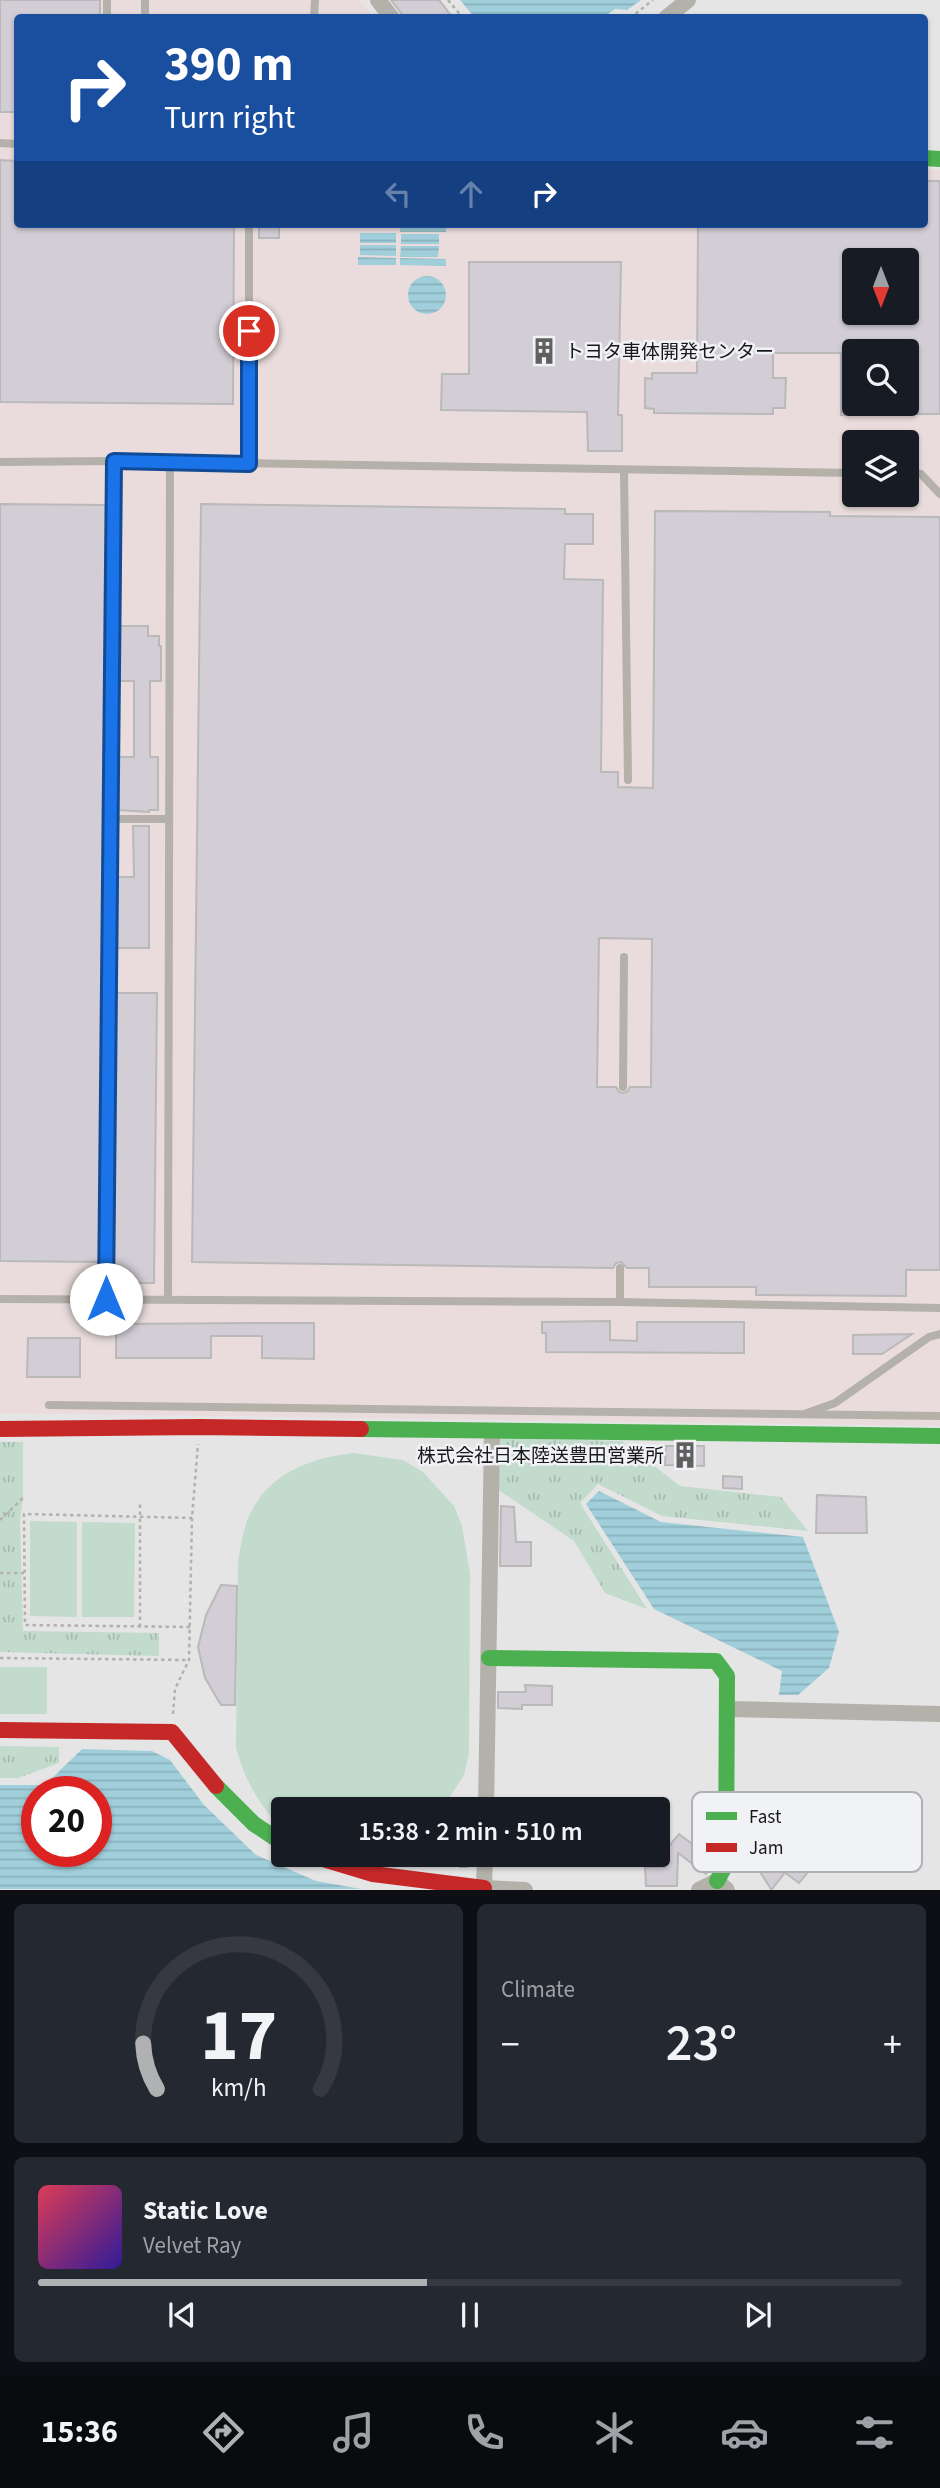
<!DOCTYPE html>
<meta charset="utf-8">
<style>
body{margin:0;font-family:"Source Sans 3","Noto Sans JP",sans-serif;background:#242831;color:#f1f3f6;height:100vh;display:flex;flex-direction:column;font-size:26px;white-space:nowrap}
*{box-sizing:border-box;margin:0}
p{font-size:23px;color:#9ea1a6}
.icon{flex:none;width:38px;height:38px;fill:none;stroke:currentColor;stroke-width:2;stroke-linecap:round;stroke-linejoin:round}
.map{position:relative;height:1890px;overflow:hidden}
.sheet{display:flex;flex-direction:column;gap:14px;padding:14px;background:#0d0f14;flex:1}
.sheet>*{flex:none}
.top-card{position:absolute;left:14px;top:14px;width:914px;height:214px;border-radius:7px;box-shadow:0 2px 5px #0004;background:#1a4fa0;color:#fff;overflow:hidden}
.needle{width:46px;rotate:180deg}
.controls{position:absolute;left:842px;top:248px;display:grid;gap:14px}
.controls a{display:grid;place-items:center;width:77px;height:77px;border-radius:7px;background:#171b24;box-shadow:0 2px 5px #0004;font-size:35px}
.speed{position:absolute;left:21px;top:1776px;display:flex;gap:14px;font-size:35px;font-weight:700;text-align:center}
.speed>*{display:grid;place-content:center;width:91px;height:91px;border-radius:50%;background:#171b24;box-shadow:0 2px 5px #0004;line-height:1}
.speed .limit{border:10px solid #d22;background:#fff;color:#111}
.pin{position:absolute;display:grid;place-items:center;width:60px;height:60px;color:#fff;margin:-30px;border:4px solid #fff;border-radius:50%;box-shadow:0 2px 7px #0007}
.me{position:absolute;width:77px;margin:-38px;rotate:0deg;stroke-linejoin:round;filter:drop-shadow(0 0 5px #0008)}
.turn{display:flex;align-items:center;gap:24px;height:147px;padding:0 35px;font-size:32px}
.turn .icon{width:91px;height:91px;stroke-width:2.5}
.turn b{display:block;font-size:49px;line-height:60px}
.lanes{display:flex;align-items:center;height:66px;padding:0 35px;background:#0003;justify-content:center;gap:35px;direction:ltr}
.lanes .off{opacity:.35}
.big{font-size:52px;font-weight:600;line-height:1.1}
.sheet .widget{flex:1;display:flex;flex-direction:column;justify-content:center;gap:10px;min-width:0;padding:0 24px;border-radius:10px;background:#242831}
.sheet .dial{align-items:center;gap:0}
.dial svg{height:182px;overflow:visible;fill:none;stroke:#363941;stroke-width:7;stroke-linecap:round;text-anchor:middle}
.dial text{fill:#f1f3f6;stroke:none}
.song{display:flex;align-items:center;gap:21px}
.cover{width:84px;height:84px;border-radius:10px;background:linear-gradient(135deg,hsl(350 70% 55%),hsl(250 70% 35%))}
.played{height:7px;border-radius:4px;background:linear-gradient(90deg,#b0b1b3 45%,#363941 45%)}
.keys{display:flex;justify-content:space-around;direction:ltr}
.heat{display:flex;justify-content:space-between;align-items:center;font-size:38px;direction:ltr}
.sheet .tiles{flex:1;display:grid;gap:14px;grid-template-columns:1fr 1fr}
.widget:last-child{grid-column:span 2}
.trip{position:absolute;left:271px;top:1797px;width:399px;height:70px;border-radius:7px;background:#171b24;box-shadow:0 2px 5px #0004;font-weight:600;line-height:70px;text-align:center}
.dock{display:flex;height:112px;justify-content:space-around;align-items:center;background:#090b0e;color:#9ea1a6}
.dock .icon{width:49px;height:49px}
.dock .current{color:#b0b1b3}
.dock b{font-size:32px;color:#f1f3f6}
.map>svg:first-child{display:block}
.industrial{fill:#eadcdc;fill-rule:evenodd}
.grass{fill:url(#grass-tufts)}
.pitch{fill:#c2dbcc}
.water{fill:url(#water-rules);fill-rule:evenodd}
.building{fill:#d3cdd6;stroke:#b9b9b9;stroke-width:2;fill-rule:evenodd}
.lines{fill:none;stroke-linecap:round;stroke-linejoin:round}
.path{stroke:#b3b0ad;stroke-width:2.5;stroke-dasharray:3.5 3.5;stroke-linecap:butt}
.lane{stroke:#b4b0aa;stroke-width:8}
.street{stroke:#b4b0aa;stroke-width:16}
.fast{stroke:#4caf50;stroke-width:16}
.jam{stroke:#c62828;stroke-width:16}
.route-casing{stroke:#114b97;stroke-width:18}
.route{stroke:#1a73e8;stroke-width:12}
.labels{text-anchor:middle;stroke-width:5;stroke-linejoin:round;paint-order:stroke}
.poi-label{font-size:19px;fill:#19191a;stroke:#f1f2f5;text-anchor:start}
.key{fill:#f1f2f5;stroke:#b0b1b3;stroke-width:2}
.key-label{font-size:19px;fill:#19191a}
</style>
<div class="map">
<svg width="940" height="1890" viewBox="0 0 940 1890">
<defs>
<pattern id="grass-tufts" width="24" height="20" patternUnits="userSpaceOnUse" patternTransform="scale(1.75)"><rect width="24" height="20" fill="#c2dbcc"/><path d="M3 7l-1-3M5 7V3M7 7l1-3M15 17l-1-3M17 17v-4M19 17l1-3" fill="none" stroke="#a6bbaf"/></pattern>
<pattern id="water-rules" width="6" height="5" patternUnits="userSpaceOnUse" patternTransform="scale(1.75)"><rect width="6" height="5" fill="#a0cfdb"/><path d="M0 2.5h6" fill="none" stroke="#89b1bb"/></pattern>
</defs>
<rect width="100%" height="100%" fill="#e5e5e6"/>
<path class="industrial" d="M0 0H359L374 17 18 18V224H924V170H940V1426L0 1413ZM854 261H906V313H854ZM854 352H906V404H854ZM854 443H906V495H854Z"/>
<g class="grass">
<path d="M498 1438 622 1441 680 1486 781 1497 808 1531 662 1516 598 1484 580 1503 647 1609 605 1593 574 1541 497 1489Z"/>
<path d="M0 1442H23V1498L20 1521 23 1631 159 1633V1656L0 1652Z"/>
<path d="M0 1746 59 1747V1763L18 1778H0Z"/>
</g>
<g class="pitch">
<path d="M353 1453 403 1460 423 1472 454 1506 462 1526 470 1573 469 1753 464 1775 442 1809 284 1810 283 1829C259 1806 245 1780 236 1748L238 1562C241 1546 243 1528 250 1514 269 1473 311 1458 353 1453Z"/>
<path d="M30 1521 77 1522V1617L30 1616Z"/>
<path d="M82 1522 135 1523 134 1617H82Z"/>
<rect x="0" y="1667" width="47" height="47"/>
</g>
<g class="water">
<path d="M460 0H641L627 10 615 9 604 17 475 18Z"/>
<rect x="400" y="224" width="46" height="8"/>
<rect x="360" y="233" width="36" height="10"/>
<rect x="401" y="234" width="38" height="10"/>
<path d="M360 245H396V256L360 255Z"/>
<path d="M401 246H439L438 257H400Z"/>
<path d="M358 257 396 258V265H358Z"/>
<path d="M400 258 446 259V266L400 265Z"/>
<circle cx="427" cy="295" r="19"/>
<path d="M599 1491 661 1522 803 1537 839 1632 829 1668 798 1695H779L782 1671 654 1609 586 1504Z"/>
<path d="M82 1749 152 1751 170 1760 204 1805 256 1855 316 1881 361 1889H0V1785H45ZM37 1792H96V1852H37Z"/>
</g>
<g class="building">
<path d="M0 0H100V18H18V112H0Z"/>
<path d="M391 0H439L453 18H405Z"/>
<path d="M0 160 18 161V224H234L233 404 0 402Z"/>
<path d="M924 181H940V414H906V352H854V415H841V353H773V378H786L785 408H773V414L654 413V409L645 408V378L652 379V373H697L698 224H924ZM854 251 906 252V313H854Z"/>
<rect x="259" y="224" width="20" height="14"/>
<path d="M469 262H621L618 415H622V451H588L587 412 441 410 442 374H469Z"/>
<path d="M0 504 107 505 100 1262 0 1261Z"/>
<path d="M201 504 565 509V514H593V544H565L564 579 603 580 601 772H618V787L653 788 655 511 830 512V516L940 517V1270H906V1296L756 1295V1287H649V1268H627L621 1262 616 1263 613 1268 192 1262ZM599 938 652 939 651 1087H630L628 1091 624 1093 619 1092 616 1087H597Z"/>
<path d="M119 626H148V636H159V646H161V681H150V757H158V810H149V812L117 810 118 757H134V681H118Z"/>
<path d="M133 826H149V948H116L117 877H134Z"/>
<path d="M115 993H157L154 1283H114Z"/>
<path d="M610 1321V1340L637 1341V1322H744V1353L546 1352V1333H542V1322Z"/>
<path d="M263 1323H314V1359L262 1358V1336H211V1358H116V1324Z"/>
<path d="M912 1334 882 1354H853V1335Z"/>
<path d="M28 1338H80V1377H27Z"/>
<path d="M666 1446H704V1466L665 1465Z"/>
<path d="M723 1476 742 1477V1489L723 1488Z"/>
<path d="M817 1495 866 1497 867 1533H816Z"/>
<path d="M501 1506 514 1507 516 1542H531V1566H500Z"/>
<path d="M221 1585 237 1586 235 1705H221L205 1678 198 1647 206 1615Z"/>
<path d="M525 1685 552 1686V1705H522V1709L498 1708V1692H526Z"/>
<path d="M679 1834 703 1852 710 1842 713 1844V1861L706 1874 678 1853 677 1886H646L645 1867H664L665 1851Z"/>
<path d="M743 1846 784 1874 772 1889H771Z"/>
<path d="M795 1849 815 1864 799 1883 780 1869Z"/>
<path d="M449 1855H474V1862L467 1867H460Z"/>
</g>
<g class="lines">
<g class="path">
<path d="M448 0 463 18"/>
<path d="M630 18 653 0"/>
<path d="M0 1520 23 1498"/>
<path d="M0 1573H24"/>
<path d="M140 1627V1501"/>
<path d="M190 1627 25 1625 24 1514 192 1518"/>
<path d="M0 1658 189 1660"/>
<path d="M173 1714 175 1689 189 1660 192 1518 198 1444"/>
</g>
<g class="lane">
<path d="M107 18V0"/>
<path d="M145 18V0"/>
<path d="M314 18 315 0"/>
<path d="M0 143 18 144"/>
<path d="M0 462 114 461 854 473"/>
<path d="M249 464V224"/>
<path d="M624 470 628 780"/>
<path d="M906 473 921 474 940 494"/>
<path d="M111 819H169"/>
<path d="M623 1087 624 957"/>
<path d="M0 1299 620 1302 940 1308"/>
<path d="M106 1299 114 461"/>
<path d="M168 1299 170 462"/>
<path d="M620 1302V1268"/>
<path d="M49 1405 940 1416"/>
<path d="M807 1413 835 1403 929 1337 940 1334"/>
</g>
<g class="street">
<path d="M378 0 392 18"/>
<path d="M666 18 688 0"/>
<path d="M728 1709 940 1714"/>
<path d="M486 1810 492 1432"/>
<path d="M484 1888 525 1890"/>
<path d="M484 1890 485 1855"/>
<path d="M699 1890 717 1881 727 1890"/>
</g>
<g class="fast">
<path d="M924 158 940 159"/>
<path d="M361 1429 940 1436"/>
<path d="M489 1658 716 1661 727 1676 726 1864 717 1881"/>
<path d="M216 1786 254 1824 284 1844"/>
</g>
<g class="jam">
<path d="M0 1429 200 1427 361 1429"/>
<path d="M0 1730 172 1732 216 1786"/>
<path d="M310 1855 373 1874 484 1888"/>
</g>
</g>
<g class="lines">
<defs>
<path id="route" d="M106 1299 114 461 249 464V331"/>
</defs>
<use href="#route" class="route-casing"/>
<use href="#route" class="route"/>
</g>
<defs>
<symbol id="building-bare" viewBox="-9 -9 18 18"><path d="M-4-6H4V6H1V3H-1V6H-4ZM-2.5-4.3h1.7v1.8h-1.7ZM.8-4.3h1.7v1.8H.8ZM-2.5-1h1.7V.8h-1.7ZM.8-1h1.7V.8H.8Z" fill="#606061" stroke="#f1f2f5" stroke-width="2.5" paint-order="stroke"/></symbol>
</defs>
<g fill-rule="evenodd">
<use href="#building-bare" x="525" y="332" width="38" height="38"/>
<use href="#building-bare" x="666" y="1436" width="38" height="38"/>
</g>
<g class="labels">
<g class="poi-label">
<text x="565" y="358">トヨタ車体開発センター</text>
<text x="664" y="1462" text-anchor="end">株式会社日本陸送豊田営業所</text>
</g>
</g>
<rect x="692" y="1792" width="230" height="80" rx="10" class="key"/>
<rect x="706" y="1812" width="31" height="8" fill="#4caf50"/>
<rect x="706" y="1843" width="31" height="9" fill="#c62828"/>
<g class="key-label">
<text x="749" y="1823">Fast</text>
<text x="749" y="1854">Jam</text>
</g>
</svg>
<div class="controls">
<a><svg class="needle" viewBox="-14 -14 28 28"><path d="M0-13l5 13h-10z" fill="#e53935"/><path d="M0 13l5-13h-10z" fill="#9ea1a6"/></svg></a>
<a><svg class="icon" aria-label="search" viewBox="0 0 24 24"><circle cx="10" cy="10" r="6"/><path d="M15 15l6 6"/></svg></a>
<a><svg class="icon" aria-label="layers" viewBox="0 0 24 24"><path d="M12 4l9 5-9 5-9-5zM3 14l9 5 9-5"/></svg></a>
</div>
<div class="speed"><div class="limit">20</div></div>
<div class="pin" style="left:249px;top:331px;background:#d93025"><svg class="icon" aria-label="arrive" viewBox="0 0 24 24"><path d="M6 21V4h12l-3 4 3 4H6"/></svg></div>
<svg class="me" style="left:106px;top:1299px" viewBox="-20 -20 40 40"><circle r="19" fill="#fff"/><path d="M0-13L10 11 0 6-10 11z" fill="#1a73e8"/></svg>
<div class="trip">15:38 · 2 min · 510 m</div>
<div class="top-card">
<div class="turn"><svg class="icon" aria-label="right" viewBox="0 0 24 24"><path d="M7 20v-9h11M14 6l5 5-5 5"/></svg><div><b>390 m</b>Turn right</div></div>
<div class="lanes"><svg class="icon off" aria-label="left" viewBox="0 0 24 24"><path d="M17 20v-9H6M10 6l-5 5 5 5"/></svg><svg class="icon off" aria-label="ahead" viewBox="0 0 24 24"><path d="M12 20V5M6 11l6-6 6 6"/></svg><svg class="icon" aria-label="right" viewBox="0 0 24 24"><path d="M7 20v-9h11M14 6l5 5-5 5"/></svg></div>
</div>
</div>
<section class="sheet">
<div class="tiles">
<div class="widget dial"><svg viewBox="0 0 100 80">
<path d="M14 69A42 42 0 1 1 86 69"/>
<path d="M14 69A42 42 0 0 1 8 49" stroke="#b0b1b3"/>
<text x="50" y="56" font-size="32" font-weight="700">17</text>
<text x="50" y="72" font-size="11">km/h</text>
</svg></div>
<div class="widget"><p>Climate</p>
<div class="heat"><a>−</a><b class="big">23°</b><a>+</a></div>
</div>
<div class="widget">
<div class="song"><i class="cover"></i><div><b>Static Love</b><p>Velvet Ray</p></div></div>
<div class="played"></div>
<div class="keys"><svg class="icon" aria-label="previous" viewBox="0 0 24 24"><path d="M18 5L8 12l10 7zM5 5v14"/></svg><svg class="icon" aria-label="pause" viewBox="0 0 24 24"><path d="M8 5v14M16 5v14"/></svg><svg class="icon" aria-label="next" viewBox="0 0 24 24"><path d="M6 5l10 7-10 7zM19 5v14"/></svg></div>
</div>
</div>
</section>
<nav class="dock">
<b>15:36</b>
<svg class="icon current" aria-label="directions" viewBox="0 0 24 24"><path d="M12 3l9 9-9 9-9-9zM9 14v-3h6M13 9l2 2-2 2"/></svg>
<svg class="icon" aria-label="music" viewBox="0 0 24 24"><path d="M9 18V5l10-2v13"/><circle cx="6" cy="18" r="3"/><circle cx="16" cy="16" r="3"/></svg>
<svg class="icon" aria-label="phone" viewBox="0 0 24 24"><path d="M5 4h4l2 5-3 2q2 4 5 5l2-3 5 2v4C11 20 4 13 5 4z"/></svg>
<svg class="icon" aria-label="climate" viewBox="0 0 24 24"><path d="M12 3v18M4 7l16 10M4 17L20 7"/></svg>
<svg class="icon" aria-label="car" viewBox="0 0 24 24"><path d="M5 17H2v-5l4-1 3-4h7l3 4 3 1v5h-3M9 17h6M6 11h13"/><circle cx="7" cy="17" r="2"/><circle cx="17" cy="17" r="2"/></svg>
<svg class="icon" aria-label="filters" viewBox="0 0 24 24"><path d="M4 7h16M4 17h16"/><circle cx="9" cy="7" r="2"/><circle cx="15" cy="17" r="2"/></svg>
</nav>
